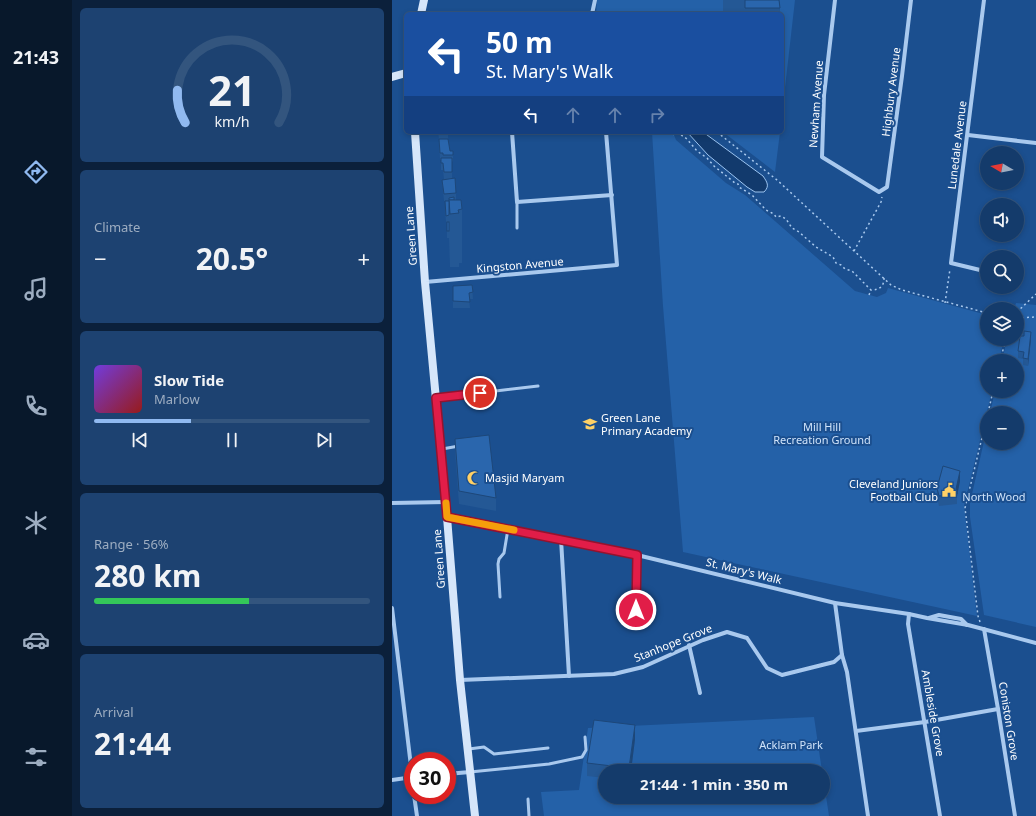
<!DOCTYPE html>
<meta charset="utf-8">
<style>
body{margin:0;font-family:"Noto Sans",sans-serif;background:#1d4271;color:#f1f3f6;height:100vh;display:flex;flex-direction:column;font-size:15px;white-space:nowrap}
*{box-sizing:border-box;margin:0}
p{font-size:13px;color:#9dadc1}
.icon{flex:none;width:22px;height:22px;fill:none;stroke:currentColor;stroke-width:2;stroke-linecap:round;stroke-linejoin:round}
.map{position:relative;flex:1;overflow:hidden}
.drawer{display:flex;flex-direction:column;gap:8px;padding:8px;background:#0b203b;width:320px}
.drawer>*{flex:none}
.banner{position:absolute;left:12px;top:12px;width:380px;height:122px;border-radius:6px;box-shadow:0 2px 6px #0003,0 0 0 1px #33557e;background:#1a4fa0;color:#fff;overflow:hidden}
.needle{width:26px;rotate:280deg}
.buttons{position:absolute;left:588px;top:146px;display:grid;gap:8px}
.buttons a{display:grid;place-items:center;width:44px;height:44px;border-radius:50%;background:#143b6b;box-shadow:0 2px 6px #0003,0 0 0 1px #33557e;font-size:20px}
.speed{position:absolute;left:12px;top:752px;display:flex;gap:8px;font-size:20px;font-weight:700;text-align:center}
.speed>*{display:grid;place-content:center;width:52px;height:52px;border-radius:50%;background:#143b6b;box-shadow:0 2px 6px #0003,0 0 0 1px #33557e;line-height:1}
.speed .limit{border:6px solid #d22;background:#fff;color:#111}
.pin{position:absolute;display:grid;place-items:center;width:34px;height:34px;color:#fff;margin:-17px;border:2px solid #fff;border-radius:50%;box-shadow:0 1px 4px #0007}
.me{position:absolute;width:44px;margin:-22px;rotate:0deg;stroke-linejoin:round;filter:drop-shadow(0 0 3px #0008)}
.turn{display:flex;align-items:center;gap:14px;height:84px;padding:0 16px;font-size:18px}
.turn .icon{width:52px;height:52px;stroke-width:2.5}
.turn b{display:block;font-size:28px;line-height:34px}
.lanes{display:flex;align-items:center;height:38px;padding:0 16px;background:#0003;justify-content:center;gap:20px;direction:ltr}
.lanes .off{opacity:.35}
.big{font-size:30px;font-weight:700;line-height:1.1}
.drawer .card{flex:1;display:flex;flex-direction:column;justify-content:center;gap:6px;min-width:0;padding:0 14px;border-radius:6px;background:#1d4271}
.drawer .dial{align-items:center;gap:0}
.dial svg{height:104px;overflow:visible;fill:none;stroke:#33557e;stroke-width:7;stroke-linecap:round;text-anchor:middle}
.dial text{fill:#f1f3f6;stroke:none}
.song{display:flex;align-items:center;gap:12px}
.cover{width:48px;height:48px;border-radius:6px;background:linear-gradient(135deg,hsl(260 70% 55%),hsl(0 70% 35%))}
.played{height:4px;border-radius:2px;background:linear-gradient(90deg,#90b9f0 35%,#33557e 35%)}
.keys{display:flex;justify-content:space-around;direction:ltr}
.heat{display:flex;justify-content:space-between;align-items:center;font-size:22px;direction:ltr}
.charge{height:6px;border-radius:3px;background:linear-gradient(90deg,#34c759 56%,#33557e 0)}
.trip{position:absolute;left:206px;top:764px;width:232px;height:40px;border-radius:20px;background:#143b6b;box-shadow:0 2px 6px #0003,0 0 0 1px #33557e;font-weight:700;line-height:40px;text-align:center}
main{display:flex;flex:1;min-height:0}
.tabs{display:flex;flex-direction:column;width:72px;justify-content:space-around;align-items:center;background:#08182b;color:#9dadc1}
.tabs .icon{width:28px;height:28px}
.tabs .selected{color:#90b9f0}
.tabs b{font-size:18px;color:#f1f3f6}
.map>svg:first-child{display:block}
.green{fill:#2461a8}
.water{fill:#123a6d;stroke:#9cc4f0}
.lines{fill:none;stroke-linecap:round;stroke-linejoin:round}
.path{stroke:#a9c9ee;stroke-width:1.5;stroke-dasharray:2 3;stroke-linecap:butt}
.lane{stroke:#a9c9ee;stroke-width:3}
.street{stroke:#a9c9ee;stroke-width:4}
.secondary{stroke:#d6e6fa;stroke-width:8}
.wall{fill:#245895}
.shaded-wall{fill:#1d4779}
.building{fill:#2a66ad;stroke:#1d4779}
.route-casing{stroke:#92132f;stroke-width:10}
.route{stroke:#e11d48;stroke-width:7}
.slow{stroke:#f59e0b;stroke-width:7}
.labels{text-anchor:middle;stroke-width:4;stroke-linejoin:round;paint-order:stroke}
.street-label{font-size:11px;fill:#fff;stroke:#1b4f8f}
.poi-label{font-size:11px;fill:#fff;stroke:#1b4f8f;text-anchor:start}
.park-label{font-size:11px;fill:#cfe3fa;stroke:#1b4f8f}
</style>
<main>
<nav class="tabs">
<b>21:43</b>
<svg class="icon selected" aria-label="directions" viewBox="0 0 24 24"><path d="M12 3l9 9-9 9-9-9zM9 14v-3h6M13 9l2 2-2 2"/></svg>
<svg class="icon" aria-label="music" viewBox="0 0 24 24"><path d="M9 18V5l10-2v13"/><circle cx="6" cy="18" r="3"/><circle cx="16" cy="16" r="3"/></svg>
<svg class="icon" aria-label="phone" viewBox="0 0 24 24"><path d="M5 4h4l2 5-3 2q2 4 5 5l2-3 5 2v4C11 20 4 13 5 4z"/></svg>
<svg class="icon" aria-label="climate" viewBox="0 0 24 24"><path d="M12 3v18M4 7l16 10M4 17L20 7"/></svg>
<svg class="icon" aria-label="car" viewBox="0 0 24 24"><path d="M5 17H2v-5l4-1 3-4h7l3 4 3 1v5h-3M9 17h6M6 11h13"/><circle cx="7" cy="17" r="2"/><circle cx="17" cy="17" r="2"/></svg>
<svg class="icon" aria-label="filters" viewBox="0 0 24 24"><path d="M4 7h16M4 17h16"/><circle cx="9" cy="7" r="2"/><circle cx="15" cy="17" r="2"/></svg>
</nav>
<section class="drawer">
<div class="card dial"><svg viewBox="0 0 100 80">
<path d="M14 69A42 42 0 1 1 86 69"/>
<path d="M14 69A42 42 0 0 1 8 44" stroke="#90b9f0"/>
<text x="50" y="56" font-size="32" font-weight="700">21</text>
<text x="50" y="72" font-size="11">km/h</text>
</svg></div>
<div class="card"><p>Climate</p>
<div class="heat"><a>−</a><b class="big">20.5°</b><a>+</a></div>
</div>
<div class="card">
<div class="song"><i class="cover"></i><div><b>Slow Tide</b><p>Marlow</p></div></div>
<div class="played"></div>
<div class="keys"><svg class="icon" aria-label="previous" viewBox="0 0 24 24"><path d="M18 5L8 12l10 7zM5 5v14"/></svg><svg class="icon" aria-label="pause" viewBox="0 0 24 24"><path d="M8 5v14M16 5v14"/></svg><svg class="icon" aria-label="next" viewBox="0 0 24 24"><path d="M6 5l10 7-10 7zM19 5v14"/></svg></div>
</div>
<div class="card"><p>Range · 56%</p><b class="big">280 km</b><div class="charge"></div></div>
<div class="card"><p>Arrival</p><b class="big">21:44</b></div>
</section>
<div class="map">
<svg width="644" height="816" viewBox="0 0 644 816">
<rect width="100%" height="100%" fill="#1b4f8f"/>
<g class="green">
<path d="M205 0H331V12H337V14H204Z"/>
<path d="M387 0H403L390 114V14H388Z"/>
<path d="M260 132 282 135 284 140 334 183 353 195 463 291 485 297 494 293 496 288 595 315V339H612L607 361H595V391H600L572 506 585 616 291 552 271 306Z"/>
<path d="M331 132H388L383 172Z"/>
<path d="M624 303 644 305V627L592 615 578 517V503L595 428V443H625V413H598L603 391H625V361H610L615 339H625V309H622Z"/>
<path d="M422 717 430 771H213V797H431V776L437 816H152L149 792 187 790 196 728Z"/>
</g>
<path class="water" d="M295 132H311L371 176C375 182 378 186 372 192H363L355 187 316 155Z"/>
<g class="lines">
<g class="path">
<path d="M285 132 295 139 305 151 315 158 322 166 343 183 346 184 347 187 360 195 374 210 382 214 384 217 389 216 394 219 400 228 407 232 424 247 441 257 444 263 449 265 453 269 460 271 479 290C488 290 492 286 492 278"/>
<path d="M325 132 385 180 499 285 510 290 595 313"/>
<path d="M281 135 282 132"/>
<path d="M462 251 489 202 490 197"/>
<path d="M477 295 479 290"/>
<path d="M553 303 558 269"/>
<path d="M625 312 644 294"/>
<path d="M625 318 644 317"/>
<path d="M608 361 614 339"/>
<path d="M596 413 601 391"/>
<path d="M588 622 586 616 573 508 595 417"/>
</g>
<g class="lane">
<path d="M125 202V228"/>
<path d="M46 398 146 386"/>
<path d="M50 449 67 446"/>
<path d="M108 597 106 564 107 559 112 553 116 529"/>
<path d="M77 749 92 747 102 754 156 748"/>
<path d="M78 772 157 764 190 757 194 750 193 737"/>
<path d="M136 799 137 816"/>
</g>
<g class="street">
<path d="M443 0 432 95 430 157 487 192 495 187 510 76 519 0"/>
<path d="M200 14 203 0"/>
<path d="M120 132 125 202 220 195"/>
<path d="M576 135 644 143"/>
<path d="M588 270 559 263 592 0"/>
<path d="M33 282 225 265 214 132"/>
<path d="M0 503 54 502"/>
<path d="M55 517 245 555 443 603 517 614 535 618 576 625 644 643"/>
<path d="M169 539 177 676"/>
<path d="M0 608 21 783"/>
<path d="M517 614 516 624 548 816"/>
<path d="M537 618 547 615 569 619 575 625"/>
<path d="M244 623 245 555"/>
<path d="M592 629 606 709 623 816"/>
<path d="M297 645 308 693"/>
<path d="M450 655 455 672 476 816"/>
<path d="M68 680 222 674 251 667 311 640 335 632 355 638 375 668 390 675 442 662 450 655 443 603"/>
<path d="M464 731 533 722 606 709"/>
<path d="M55 774 78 772"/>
<path d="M0 780 21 777"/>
<path d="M22 795 25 816"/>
</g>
<g class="secondary">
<path d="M29 14 32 0"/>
<path d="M0 77 14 73"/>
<path d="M23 132 33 282 55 517 68 680 83 816"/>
</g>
</g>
<g class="wall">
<path d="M331 0H387L388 14H353V12H331Z"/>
<path d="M46 132H56V138L58 151H61V161L60 162V179L64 193V200L70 209V263H67V267H58L57 238H55V222H57H54L53 208V201L57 200 52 201 50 180 60 179H52L51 170H49V160H48L47 139Z"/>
<path d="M80 285 81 299H77L78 308H61V286Z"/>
<path d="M632 336 639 339 636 366 631 365V359L626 358V351Z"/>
<path d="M63 439 104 498V511L67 504 63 452Z"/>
<path d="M568 481 565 496V504L547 506 545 498V488Z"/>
<path d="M243 739 239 771H213V778L195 776V763Z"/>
</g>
<g class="shaded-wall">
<path d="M639 332V339L636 366V359Z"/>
<path d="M568 471V481L565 496 564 489Z"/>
<path d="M243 725V739L239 771H237Z"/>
</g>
<g class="building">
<path d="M353 0H387L388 8H353Z"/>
<path d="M47 139H56L58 151H61V155H51V153H48Z"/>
<path d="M49 158H60V172H52L51 163H49Z"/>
<path d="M63 178 64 193 52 194 50 180Z"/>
<path d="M62 197V200H57V198Z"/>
<path d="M57 200H69L70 209 66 210 67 213 58 214Z"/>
<path d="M53 201H57V215L54 216Z"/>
<rect x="55" y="222" width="2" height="9"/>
<path d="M80 285 81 292 77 293 78 302 61 301V286Z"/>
<path d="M632 331 639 332 636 359 631 358 632 352 626 351 628 336H632Z"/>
<path d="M97 435 104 498 67 491 63 439Z"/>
<path d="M551 466 568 471 564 489 565 494 547 496 545 488Z"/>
<path d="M202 720 243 725 237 768 195 763Z"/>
</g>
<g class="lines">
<defs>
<path id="route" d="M88 393 44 398 55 517 245 555 244 610"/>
</defs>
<use href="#route" class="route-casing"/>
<use href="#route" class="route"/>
<path class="slow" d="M54 503 55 517 122 530"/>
</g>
<defs>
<symbol id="school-bare" viewBox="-9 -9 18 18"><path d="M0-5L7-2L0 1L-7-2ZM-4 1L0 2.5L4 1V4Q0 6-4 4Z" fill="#ffd166" stroke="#1b4f8f" stroke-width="2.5" paint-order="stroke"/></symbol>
<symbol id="mosque-bare" viewBox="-9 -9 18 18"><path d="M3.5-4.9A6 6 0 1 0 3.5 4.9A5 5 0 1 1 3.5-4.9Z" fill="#ffd166" stroke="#1b4f8f" stroke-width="2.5" paint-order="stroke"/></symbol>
<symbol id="civic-bare" viewBox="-9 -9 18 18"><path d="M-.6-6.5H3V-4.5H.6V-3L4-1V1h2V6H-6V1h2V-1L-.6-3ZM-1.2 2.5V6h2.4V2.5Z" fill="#ffd166" stroke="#1b4f8f" stroke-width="2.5" paint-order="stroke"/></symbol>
</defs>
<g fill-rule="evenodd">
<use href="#school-bare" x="188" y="414" width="20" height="20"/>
<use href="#mosque-bare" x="72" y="468" width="20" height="20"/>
<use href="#civic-bare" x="547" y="480" width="20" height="20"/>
</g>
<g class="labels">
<g class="street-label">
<text transform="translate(499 92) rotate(-83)" y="4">Highbury Avenue</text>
<text transform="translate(424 104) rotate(-86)" y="4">Newham Avenue</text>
<text transform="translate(565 145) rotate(-83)" y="4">Lunedale Avenue</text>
<text transform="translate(19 236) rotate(-94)" y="4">Green Lane</text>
<text transform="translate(128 265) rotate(-5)" y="4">Kingston Avenue</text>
<text transform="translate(47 559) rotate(-94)" y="4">Green Lane</text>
<text transform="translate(352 571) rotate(14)" y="4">St. Mary's Walk</text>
<text transform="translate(281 643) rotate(-22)" y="4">Stanhope Grove</text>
<text transform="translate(541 713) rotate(80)" y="4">Ambleside Grove</text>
<text transform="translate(617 721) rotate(81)" y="4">Coniston Grove</text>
</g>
<g class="poi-label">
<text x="209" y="422">Green Lane<tspan x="209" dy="13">Primary Academy</tspan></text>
<text x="93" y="482">Masjid Maryam</text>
<text x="546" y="488" text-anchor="end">Cleveland Juniors<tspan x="546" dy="13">Football Club</tspan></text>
</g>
<g class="park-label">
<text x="430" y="431">Mill Hill<tspan x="430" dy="13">Recreation Ground</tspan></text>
<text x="602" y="501">North Wood</text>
<text x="399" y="749">Acklam Park</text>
</g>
</g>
</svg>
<div class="buttons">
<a><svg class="needle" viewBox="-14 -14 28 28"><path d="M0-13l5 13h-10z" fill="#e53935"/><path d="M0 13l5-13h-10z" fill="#9dadc1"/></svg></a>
<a><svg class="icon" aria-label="sound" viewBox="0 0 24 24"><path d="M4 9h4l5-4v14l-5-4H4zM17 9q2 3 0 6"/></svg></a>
<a><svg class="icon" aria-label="search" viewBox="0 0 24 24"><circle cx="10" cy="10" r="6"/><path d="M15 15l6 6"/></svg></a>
<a><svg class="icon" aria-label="layers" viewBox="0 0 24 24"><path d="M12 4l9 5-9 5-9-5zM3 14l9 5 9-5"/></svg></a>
<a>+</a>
<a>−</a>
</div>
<div class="speed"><div class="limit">30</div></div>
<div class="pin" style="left:88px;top:393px;background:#d93025"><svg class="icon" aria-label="arrive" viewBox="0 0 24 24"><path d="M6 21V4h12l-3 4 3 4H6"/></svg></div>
<svg class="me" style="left:244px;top:610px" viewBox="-20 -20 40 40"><circle r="17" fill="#e11d48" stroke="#fff" stroke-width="3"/><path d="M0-11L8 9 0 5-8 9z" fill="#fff"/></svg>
<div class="trip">21:44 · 1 min · 350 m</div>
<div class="banner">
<div class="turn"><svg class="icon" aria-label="left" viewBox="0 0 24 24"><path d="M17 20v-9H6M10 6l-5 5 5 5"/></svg><div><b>50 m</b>St. Mary's Walk</div></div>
<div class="lanes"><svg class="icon" aria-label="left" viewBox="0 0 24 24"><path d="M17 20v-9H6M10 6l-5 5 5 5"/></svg><svg class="icon off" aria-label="ahead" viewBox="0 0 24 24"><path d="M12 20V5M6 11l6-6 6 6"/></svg><svg class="icon off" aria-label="ahead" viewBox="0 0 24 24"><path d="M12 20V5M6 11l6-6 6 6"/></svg><svg class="icon off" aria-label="right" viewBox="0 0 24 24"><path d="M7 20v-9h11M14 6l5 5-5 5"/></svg></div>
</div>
</div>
</main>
